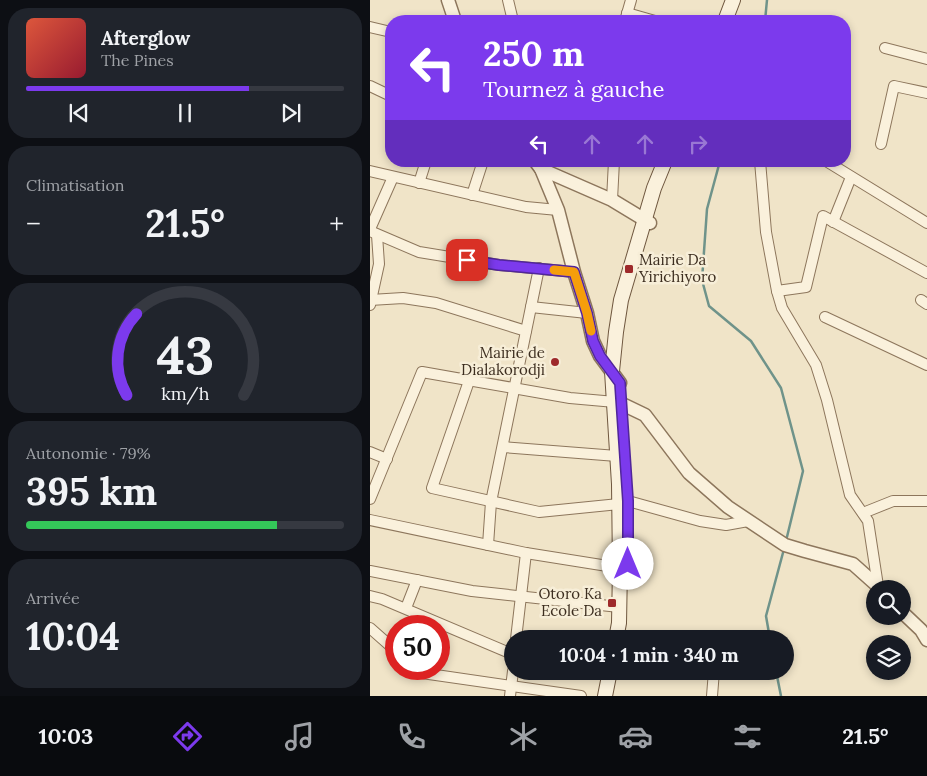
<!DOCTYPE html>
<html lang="fr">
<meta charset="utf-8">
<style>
body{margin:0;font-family:Lora,serif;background:#20242c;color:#f1f3f6;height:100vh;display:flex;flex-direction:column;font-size:19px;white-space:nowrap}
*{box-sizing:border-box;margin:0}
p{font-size:16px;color:#9ea1a6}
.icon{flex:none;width:28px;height:28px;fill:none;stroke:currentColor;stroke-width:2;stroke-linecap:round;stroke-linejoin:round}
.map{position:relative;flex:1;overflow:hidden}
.sheet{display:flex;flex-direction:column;gap:8px;padding:8px;background:#0d0f14;width:370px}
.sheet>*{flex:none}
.banner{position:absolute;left:15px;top:15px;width:466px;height:152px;border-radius:20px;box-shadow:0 2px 8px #0003;background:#7c3aed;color:#fff;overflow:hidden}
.controls{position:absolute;left:496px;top:580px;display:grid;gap:10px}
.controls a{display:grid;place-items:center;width:45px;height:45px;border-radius:50%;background:#171b24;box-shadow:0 2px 8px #0003;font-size:25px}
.speed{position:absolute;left:15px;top:615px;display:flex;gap:10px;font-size:25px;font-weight:700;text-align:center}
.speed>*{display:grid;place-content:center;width:65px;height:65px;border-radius:50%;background:#171b24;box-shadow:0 2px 8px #0003;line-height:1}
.speed .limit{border:8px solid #d22;background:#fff;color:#111}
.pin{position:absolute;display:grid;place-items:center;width:42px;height:42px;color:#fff;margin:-21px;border-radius:10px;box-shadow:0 2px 8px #0006}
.me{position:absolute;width:55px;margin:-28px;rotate:0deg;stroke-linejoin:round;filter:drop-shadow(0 0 4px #0008)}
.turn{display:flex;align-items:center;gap:18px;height:105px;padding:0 15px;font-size:22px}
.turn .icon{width:65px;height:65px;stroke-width:2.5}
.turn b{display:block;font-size:35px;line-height:42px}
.lanes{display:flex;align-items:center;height:48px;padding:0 15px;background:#0003;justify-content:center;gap:25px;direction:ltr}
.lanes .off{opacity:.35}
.big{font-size:38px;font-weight:700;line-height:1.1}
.sheet .widget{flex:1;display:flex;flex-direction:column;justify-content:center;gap:8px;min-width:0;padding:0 18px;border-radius:20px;background:#20242c}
.sheet .dial{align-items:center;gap:0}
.dial svg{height:130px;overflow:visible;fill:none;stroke:#363941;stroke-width:7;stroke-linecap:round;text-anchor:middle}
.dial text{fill:#f1f3f6;stroke:none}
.song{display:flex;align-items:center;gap:15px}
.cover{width:60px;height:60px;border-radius:8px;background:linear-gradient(135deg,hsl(10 70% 55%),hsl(350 70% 35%))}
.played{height:5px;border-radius:2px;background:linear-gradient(90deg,#7c3aed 70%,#363941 70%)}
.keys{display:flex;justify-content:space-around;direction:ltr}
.heat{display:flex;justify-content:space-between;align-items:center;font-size:28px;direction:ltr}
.charge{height:8px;border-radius:4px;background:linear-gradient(90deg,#34c759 79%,#363941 0)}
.trip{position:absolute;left:134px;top:630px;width:290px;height:50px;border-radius:25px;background:#171b24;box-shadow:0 2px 8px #0003;font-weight:700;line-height:50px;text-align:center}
.tab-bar{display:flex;height:80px;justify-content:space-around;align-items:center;background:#090b0e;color:#9ea1a6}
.tab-bar .icon{width:35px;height:35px}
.tab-bar .active{color:#7c3aed}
.tab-bar b{font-size:22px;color:#f1f3f6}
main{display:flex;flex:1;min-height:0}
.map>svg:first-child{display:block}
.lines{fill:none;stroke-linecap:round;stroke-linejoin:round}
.stream{stroke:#6f938a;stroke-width:2.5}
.minor-casing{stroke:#8d765c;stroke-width:12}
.tertiary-casing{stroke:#8d765c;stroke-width:15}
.secondary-casing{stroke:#6f573f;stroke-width:16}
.minor{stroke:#faf1dc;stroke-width:10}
.tertiary{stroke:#faf1dc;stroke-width:12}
.secondary{stroke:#faf1dc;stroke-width:14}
.route-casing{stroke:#51269a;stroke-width:12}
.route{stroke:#7c3aed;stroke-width:9}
.slow{stroke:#f59e0b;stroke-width:9}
.poi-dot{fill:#9e2a2b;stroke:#f7eed8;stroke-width:2}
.labels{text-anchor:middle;stroke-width:5;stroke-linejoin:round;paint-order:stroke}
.poi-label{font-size:15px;fill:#3d2e20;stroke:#f7eed8;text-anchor:end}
</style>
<main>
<section class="sheet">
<div class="widget">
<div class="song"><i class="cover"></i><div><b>Afterglow</b><p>The Pines</p></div></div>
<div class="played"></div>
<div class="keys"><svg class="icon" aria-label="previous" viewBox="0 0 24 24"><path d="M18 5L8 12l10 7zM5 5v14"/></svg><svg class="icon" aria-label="pause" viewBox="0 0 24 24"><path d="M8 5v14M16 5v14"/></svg><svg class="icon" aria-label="next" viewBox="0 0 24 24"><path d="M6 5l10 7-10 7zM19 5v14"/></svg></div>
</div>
<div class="widget"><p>Climatisation</p>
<div class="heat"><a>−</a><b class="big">21.5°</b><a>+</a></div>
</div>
<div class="widget dial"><svg viewBox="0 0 100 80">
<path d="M14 69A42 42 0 1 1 86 69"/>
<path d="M14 69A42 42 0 0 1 20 19" stroke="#7c3aed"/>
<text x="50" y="56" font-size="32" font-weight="700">43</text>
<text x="50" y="72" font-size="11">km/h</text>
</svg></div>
<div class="widget"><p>Autonomie · 79%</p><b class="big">395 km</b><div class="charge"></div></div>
<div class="widget"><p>Arrivée</p><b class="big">10:04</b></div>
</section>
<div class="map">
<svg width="557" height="696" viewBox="0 0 557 696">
<rect width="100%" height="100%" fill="#f0e4c8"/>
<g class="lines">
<g class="stream">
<path d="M395 21 397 0"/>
<path d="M350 161 337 209 332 280 339 306 381 341 411 388 433 471 416 541"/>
<path d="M400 639 396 616 414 549"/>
<path d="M406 671 411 696"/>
</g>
<defs>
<g id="minor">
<path d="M138 0 143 21"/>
<path d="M257 13 285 21"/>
<path d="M255 21 261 0"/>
<path d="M0 27 21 32"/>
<path d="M515 48 557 59"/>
<path d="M0 86 21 96"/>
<path d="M511 144 524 86 557 93"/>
<path d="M390 161 396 232 407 291 412 308 446 365 457 400 480 495 498 521 508 586"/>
<path d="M456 161 557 223"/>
<path d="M0 171 156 207 188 210"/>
<path d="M49 183 56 161"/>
<path d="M102 195 113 161"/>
<path d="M242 200 244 161"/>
<path d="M463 222 481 177"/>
<path d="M0 229 23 177"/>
<path d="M0 231 49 252 129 265 204 272"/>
<path d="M407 291 436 287 453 216 557 273"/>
<path d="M0 300 33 298 66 303 156 331"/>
<path d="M551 300 557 304"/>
<path d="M0 305 9 264 7 235"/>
<path d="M161 307 217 313"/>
<path d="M455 317 557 365"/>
<path d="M99 381 62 488 169 512 249 504"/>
<path d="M133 447 247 456"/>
<path d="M0 452 17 459"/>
<path d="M0 499 52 372 200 398 245 402"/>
<path d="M258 501 330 521 356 525 378 521"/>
<path d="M493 513 523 501H557"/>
<path d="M0 520 156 553 250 568"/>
<path d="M118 545 121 502 169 268"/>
<path d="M0 571 102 591 249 607"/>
<path d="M0 596 12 599 142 654"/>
<path d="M36 608 47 580"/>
<path d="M0 628 26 651"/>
<path d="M146 639 156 553"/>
<path d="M48 669 52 673 211 696"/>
<path d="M140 696 143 671"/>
<path d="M342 696 344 671"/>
</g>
<g id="tertiary">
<path d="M78 0 85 21"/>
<path d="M165 161 171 169 188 210 204 272 217 313 223 341 230 356 250 383"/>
<path d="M171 169 242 200 280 223"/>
<path d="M245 402 250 403 275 415 319 473 358 507 415 545 435 551 483 564 511 589"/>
<path d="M532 612 551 630 557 640"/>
</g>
<g id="secondary">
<path d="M355 21 363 0"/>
<path d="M246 639 249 623 250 568 249 484 242 371 246 332 251 300 284 188 295 161"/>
<path d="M235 696 240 671"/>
</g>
</defs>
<use href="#minor" class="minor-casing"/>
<use href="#tertiary" class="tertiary-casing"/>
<use href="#secondary" class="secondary-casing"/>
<use href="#minor" class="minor"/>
<use href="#tertiary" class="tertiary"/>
<use href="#secondary" class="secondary"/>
</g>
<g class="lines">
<defs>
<path id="route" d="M97 260 129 265 204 272 217 313 223 341 230 356 250 383 258 501V564"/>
</defs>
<use href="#route" class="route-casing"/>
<use href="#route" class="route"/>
<path class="slow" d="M184 270 204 272 217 313 221 331"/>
</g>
<g class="poi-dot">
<rect x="254" y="264" width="10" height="10" rx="2.5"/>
<circle cx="185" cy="362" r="5"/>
<rect x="237" y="598" width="10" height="10" rx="2.5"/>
</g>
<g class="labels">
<g class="poi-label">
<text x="269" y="265" text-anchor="start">Mairie Da<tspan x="269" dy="17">Yirichiyoro</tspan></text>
<text x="175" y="358">Mairie de<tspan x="175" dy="17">Dialakorodji</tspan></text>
<text x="232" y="599">Otoro Ka<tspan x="232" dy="17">Ecole Da</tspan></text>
</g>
</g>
</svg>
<div class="controls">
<a><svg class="icon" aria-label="search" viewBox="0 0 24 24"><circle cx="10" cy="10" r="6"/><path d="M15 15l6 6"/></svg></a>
<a><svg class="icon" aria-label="layers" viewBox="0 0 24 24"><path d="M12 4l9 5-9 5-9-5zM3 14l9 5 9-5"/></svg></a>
</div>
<div class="speed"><div class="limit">50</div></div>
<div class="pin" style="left:97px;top:260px;background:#d93025"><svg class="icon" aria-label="arrive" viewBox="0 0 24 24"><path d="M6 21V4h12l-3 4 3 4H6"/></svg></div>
<svg class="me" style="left:258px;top:564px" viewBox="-20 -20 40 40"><circle r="19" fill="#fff"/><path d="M0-13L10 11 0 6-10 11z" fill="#7c3aed"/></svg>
<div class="trip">10:04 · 1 min · 340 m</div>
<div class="banner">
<div class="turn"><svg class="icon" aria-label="left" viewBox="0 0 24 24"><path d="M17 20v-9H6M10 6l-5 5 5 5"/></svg><div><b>250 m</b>Tournez à gauche</div></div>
<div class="lanes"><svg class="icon" aria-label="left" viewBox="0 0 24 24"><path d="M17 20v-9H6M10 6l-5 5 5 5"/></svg><svg class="icon off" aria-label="ahead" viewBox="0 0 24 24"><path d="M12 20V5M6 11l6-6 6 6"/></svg><svg class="icon off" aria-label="ahead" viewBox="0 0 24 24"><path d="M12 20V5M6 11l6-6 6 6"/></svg><svg class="icon off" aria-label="right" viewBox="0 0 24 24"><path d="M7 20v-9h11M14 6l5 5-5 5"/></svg></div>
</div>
</div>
</main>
<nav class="tab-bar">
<b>10:03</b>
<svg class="icon active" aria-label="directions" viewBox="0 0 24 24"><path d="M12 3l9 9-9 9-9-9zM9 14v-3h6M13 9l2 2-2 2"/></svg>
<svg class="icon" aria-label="music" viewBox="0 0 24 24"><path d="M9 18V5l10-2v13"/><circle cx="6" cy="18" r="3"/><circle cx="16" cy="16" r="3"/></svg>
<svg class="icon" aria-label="phone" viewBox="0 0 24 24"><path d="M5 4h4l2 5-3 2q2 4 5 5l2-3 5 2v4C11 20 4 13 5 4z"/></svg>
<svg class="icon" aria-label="climate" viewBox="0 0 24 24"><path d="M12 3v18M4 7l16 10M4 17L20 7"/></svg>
<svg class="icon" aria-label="car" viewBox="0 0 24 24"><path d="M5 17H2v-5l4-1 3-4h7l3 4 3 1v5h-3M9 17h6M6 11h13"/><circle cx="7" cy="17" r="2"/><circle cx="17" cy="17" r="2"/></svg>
<svg class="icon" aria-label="filters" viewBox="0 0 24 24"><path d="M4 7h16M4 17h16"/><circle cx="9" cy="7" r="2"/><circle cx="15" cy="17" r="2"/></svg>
<b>21.5°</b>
</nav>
